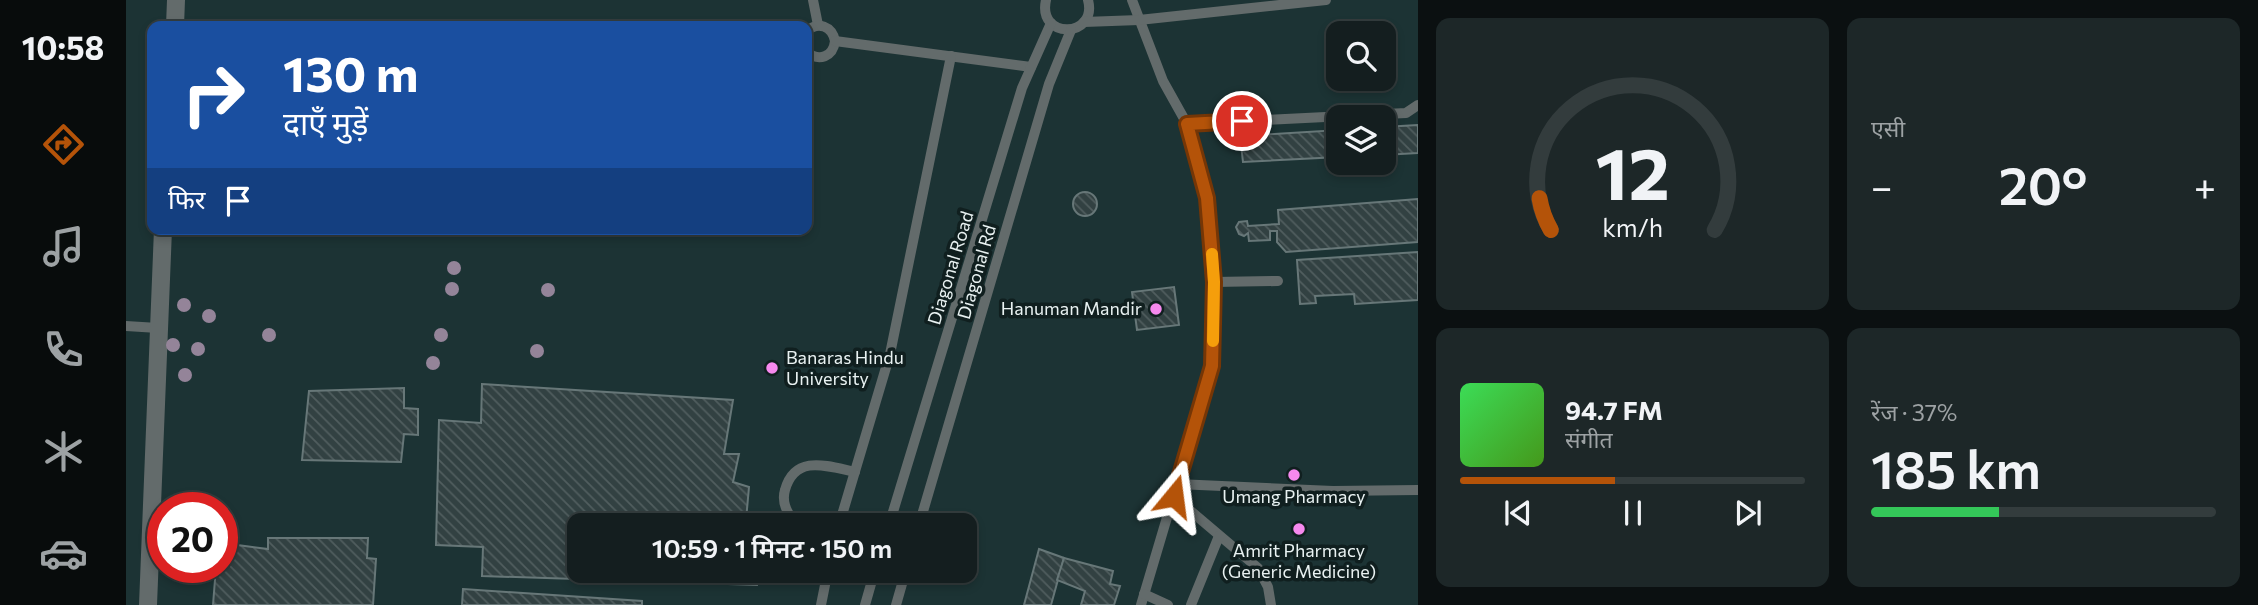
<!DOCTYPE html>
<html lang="hi">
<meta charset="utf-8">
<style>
body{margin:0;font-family:Commissioner,"Noto Sans Devanagari",sans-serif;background:#1d2728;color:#f1f3f6;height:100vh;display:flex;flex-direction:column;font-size:26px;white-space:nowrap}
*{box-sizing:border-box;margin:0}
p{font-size:23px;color:#9da2a4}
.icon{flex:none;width:38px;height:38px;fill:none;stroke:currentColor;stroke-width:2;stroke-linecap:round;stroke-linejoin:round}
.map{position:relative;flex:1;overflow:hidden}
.panel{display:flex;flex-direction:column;gap:18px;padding:18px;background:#0b1011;width:840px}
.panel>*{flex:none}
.banner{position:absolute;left:21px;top:21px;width:665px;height:214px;border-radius:14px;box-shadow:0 4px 10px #0003,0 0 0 2px #333c3d;background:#1a4fa0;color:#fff;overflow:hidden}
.fabs{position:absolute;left:1200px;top:21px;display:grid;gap:14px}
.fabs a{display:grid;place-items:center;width:70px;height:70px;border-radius:14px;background:#141e1f;box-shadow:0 4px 10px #0003,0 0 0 2px #333c3d;font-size:35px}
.speed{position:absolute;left:21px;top:492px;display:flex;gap:14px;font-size:35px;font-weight:700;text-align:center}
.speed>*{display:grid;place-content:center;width:91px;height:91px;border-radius:50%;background:#141e1f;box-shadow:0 4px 10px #0003,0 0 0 2px #333c3d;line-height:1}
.speed .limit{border:10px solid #d22;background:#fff;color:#111}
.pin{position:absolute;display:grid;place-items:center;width:60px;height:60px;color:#fff;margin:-30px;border:4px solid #fff;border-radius:50%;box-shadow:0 2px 7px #0007}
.me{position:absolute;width:77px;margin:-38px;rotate:16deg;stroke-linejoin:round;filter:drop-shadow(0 0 5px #0008)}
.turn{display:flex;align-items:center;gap:24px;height:147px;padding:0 21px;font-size:32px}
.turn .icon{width:91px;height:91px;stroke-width:2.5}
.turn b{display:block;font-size:49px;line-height:60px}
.then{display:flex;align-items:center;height:66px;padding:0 21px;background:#0003;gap:14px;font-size:26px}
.big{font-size:52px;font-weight:600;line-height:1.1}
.panel .widget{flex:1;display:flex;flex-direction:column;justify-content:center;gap:10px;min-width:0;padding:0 24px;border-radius:14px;background:#1d2728}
.panel .dial{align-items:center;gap:0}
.dial svg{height:182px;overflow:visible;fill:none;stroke:#333c3d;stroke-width:7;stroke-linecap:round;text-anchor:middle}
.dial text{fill:#f1f3f6;stroke:none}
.song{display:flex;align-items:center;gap:21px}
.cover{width:84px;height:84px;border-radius:10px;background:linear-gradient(135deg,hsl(130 70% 55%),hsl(100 70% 35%))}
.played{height:7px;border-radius:4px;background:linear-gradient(90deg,#b45309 45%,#333c3d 45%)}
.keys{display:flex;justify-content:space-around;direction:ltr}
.heat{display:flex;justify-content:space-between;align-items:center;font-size:38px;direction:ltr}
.charge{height:10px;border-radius:5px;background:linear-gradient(90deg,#34c759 37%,#333c3d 0)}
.panel .tiles{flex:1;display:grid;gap:18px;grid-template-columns:repeat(2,1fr)}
.trip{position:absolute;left:441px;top:513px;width:410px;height:70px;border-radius:14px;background:#141e1f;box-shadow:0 4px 10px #0003,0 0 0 2px #333c3d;font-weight:600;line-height:70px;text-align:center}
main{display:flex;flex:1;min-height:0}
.tab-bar{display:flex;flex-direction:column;width:126px;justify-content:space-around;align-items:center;background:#080c0c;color:#9da2a4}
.tab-bar .icon{width:49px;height:49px}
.tab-bar .active{color:#b45309}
.tab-bar b{font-size:32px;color:#f1f3f6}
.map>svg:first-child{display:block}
.built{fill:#1c3334;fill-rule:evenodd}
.building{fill:url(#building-back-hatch);stroke:#677778;stroke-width:2}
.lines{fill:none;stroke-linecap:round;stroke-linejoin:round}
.lane{stroke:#636b6b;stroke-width:10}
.street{stroke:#636b6b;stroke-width:18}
.tree{fill:#948499}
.route-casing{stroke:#753606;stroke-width:18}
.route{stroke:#b45309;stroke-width:12}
.slow{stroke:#f59e0b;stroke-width:12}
.poi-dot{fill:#f689ee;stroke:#101f1f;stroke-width:2.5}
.labels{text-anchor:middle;stroke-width:7;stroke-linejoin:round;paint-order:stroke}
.street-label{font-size:18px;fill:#e9f2f2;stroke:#101f1f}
.poi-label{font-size:18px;fill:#e9f2f2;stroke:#101f1f}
</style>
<main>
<nav class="tab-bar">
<b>10:58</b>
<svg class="icon active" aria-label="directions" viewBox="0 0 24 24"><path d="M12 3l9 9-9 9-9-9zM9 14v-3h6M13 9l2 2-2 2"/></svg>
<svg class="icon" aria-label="music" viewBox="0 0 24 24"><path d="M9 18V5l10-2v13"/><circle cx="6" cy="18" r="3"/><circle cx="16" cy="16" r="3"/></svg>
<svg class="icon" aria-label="phone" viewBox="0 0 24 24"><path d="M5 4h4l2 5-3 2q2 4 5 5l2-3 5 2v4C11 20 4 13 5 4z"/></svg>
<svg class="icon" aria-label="climate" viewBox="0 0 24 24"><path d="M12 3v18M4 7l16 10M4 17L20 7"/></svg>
<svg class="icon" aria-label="car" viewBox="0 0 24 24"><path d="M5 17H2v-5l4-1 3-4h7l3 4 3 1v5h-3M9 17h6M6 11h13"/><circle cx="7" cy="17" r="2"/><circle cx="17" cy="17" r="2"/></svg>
</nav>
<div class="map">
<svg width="1292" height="605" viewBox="0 0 1292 605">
<defs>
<pattern id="building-back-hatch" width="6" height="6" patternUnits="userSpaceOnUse" patternTransform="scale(1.75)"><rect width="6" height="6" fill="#324142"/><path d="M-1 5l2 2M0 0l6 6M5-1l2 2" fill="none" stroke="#505d5e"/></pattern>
</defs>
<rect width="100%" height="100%" fill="#1a2829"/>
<path class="built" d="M0 0H1292V605H0ZM26 26H681V229H26ZM1213 33H1258V79H1213ZM1213 117H1258V163H1213ZM37 508H96V567H37ZM453 525H838V570H453Z"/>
<g class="building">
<path d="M1292 125V153L1258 155V127Z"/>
<path d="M1213 130V157L1117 162 1114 136Z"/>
<circle cx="959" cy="204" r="12"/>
<path d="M1292 199V242L1160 252 1151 242V231H1144V240L1123 241 1122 233 1118 236 1113 234 1110 227 1113 222 1121 221 1122 226 1153 224 1152 210Z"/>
<path d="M1292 252V300L1229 304 1228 294 1189 296 1190 303 1174 304 1171 260Z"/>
<path d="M1048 287 1053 325 1011 330 1006 292Z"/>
<path d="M356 384 607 400 598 454H613L607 482 623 487 620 520 605 521V525H453V570H633L631 585 356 576 357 547 310 545 313 420 355 423Z"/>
<path d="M278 388V408L292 409V435L278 434 275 462 176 460 183 391Z"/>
<path d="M142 538H242L241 558 250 559 247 605H87L90 567H96V543L142 549Z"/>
<path d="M913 549 938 558 925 605H898Z"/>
<path d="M938 558 987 571 984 584 994 586 988 605H955L959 591 931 580Z"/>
<path d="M337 589 516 601V605H336Z"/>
</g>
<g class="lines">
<g class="lane">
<path d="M687 0 692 25"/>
<path d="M920 0C911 40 972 38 962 0"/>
<path d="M1006 0 1037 81 1061 124 1081 198 1088 282 1086 366 1015 605"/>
<path d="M958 22 1013 20 1200 0"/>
<path d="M681 31C692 21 706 26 709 41 707 57 693 62 681 52"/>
<path d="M709 41 905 67"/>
<path d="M1061 124 1280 113 1292 105"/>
<path d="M1088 282 1152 281"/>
<path d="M0 326 32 328"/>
<path d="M1051 484 1207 491 1292 490"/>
<path d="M1047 496 1132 568 1142 587 1145 605"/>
<path d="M671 525C662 515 655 503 659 490 669 454 701 466 729 472"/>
<path d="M713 525 764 354 825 56"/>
<path d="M763 525 896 88 925 23"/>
<path d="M793 525 923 84 945 30"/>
<path d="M1018 594 1042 605"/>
<path d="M695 605 702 570"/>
<path d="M739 605 749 570"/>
<path d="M770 605 780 570"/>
<path d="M1065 605 1093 536"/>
</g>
<g class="street">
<path d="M49 26 50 0"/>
<path d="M22 605 37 229"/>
</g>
</g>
<g class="tree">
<circle cx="328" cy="268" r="7"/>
<circle cx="326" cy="289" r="7"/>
<circle cx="422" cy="290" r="7"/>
<circle cx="58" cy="305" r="7"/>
<circle cx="83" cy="316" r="7"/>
<circle cx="143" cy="335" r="7"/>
<circle cx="315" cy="335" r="7"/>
<circle cx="47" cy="345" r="7"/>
<circle cx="72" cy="349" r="7"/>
<circle cx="411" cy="351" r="7"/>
<circle cx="307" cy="363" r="7"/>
<circle cx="59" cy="375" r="7"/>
</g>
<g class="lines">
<defs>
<path id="route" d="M1048 496 1086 366 1088 282 1081 198 1061 124 1116 121"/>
</defs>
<use href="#route" class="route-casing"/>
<use href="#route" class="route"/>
<path class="slow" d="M1086 254 1088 282 1087 341"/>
</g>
<g class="poi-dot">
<circle cx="1030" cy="309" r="7"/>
<circle cx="646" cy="368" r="7"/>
<circle cx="1168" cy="475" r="7"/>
<circle cx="1173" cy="529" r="7"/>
</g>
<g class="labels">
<g class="street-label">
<text transform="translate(825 268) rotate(-73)" y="6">Diagonal Road</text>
<text transform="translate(851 272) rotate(-74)" y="6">Diagonal Rd</text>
</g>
<g class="poi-label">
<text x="1016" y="315" text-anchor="end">Hanuman Mandir</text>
<text x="660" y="364" text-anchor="start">Banaras Hindu<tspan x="660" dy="21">University</tspan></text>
<text x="1168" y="503">Umang Pharmacy</text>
<text x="1173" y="557">Amrit Pharmacy<tspan x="1173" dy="21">(Generic Medicine)</tspan></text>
</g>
</g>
</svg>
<div class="fabs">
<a><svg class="icon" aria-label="search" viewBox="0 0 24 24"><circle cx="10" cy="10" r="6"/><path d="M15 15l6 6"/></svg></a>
<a><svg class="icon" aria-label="layers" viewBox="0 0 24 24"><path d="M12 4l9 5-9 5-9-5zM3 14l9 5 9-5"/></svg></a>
</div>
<div class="speed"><div class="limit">20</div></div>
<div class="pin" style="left:1116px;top:121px;background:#d93025"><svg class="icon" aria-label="arrive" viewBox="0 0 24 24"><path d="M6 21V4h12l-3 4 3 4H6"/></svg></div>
<svg class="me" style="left:1048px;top:496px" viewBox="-20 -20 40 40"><path d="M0-17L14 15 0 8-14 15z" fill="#b45309" stroke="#fff" stroke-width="4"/></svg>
<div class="trip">10:59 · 1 मिनट · 150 m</div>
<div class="banner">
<div class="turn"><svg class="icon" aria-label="right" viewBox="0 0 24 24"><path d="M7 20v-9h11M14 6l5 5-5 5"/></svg><div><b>130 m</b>दाएँ मुड़ें</div></div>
<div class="then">फिर<svg class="icon" aria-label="arrive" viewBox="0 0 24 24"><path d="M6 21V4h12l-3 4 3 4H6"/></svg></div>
</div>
</div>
<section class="panel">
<div class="tiles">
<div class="widget dial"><svg viewBox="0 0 100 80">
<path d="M14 69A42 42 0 1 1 86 69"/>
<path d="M14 69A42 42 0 0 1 9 55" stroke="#b45309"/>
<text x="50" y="56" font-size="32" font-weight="700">12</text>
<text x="50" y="72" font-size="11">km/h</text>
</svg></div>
<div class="widget"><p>एसी</p>
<div class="heat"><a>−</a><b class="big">20°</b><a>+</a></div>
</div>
<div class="widget">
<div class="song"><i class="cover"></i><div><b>94.7 FM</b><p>संगीत</p></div></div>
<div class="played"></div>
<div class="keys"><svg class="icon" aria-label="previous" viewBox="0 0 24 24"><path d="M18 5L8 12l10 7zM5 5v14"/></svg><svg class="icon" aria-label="pause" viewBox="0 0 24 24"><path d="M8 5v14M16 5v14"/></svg><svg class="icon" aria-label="next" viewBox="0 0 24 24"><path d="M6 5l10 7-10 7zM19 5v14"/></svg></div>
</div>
<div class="widget"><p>रेंज · 37%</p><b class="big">185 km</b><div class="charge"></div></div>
</div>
</section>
</main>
